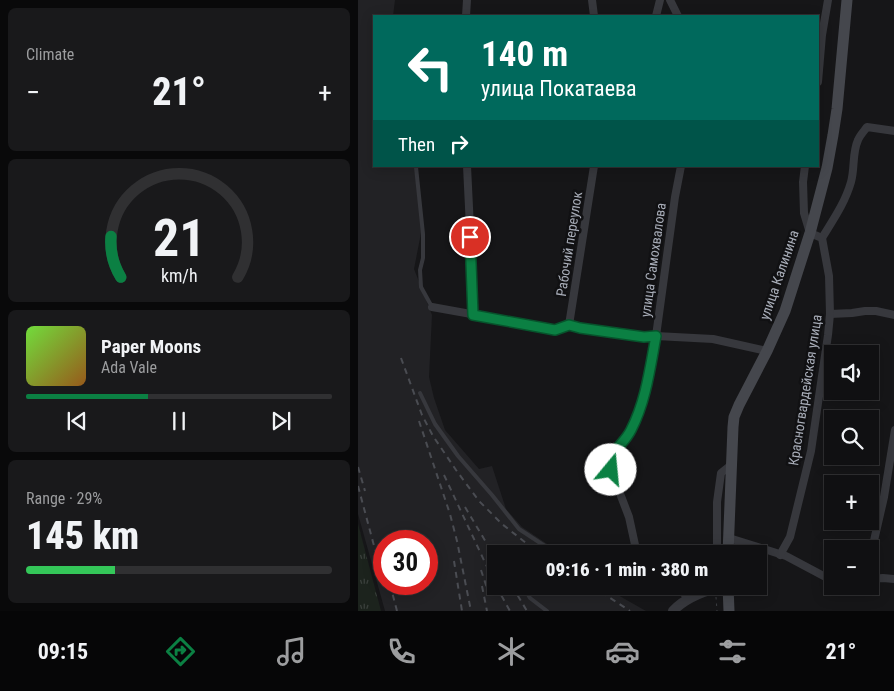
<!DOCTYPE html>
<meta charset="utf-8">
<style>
body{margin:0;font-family:"Roboto Condensed",sans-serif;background:#19191b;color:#f1f3f6;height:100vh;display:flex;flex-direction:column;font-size:19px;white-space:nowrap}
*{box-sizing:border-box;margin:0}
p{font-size:16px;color:#9c9d9f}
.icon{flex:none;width:28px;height:28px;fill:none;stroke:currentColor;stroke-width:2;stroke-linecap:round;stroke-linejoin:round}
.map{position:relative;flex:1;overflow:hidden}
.sheet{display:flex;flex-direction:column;gap:8px;padding:8px;background:#09090a;width:358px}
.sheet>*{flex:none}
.hud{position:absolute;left:15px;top:15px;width:446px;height:152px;border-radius:0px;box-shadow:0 2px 12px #0003,0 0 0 1px #303032;background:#00695c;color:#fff;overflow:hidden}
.fabs{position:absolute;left:466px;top:345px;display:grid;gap:10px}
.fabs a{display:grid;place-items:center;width:55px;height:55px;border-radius:0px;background:#101012;box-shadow:0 2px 12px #0003,0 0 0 1px #303032;font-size:25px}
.speed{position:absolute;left:15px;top:530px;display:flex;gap:10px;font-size:25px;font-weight:700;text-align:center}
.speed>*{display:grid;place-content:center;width:65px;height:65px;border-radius:50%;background:#101012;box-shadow:0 2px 12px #0003,0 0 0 1px #303032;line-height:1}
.speed .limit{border:8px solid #d22;background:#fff;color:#111}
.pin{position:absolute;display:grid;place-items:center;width:42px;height:42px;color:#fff;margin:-21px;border:2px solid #fff;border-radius:50%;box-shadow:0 1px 5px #0007}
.me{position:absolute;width:55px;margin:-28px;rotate:17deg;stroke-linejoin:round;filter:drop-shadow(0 0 4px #0008)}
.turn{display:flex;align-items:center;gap:18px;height:105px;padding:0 25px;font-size:22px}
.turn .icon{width:65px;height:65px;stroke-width:2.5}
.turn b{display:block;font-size:35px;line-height:42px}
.then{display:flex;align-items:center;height:48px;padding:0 25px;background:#0003;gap:10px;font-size:19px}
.big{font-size:38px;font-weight:800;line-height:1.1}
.sheet .card{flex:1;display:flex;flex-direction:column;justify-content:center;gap:8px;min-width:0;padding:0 18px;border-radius:8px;background:#19191b}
.sheet .dial{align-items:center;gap:0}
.dial svg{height:130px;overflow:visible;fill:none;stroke:#303032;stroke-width:7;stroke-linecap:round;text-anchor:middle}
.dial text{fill:#f1f3f6;stroke:none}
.song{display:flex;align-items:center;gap:15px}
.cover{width:60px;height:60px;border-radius:8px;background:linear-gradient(135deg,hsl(100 70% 55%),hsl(30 70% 35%))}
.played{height:5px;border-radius:2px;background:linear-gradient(90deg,#0b8043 40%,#303032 40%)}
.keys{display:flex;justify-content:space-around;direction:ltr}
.heat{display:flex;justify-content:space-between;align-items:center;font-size:28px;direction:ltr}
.charge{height:8px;border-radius:4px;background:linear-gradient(90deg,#34c759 29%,#303032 0)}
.trip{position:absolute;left:129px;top:545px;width:280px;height:50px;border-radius:0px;background:#101012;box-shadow:0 2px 12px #0003,0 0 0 1px #303032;font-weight:800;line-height:50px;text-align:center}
.menu{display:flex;height:80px;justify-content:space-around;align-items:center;background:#060607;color:#9c9d9f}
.menu .icon{width:35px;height:35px}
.menu .active{color:#0b8043}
.menu b{font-size:22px;color:#f1f3f6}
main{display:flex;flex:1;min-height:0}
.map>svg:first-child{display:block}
.built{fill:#222225;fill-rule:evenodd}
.grass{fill:url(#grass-tufts)}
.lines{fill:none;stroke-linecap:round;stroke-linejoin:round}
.path{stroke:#3d3f44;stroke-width:1;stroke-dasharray:2.5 4;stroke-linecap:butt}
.service{stroke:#37383d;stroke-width:4}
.minor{stroke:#37383d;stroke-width:8}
.tertiary{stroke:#37383d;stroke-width:10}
.secondary{stroke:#45474d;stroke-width:11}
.rail{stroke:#4a4c52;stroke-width:2;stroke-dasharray:6 5;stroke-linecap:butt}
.route-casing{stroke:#07532c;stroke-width:12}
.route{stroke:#0b8043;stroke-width:9}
.labels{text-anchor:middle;stroke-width:5;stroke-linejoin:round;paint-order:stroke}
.street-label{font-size:14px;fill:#a8adb8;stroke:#111113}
</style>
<main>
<section class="sheet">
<div class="card"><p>Climate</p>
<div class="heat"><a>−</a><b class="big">21°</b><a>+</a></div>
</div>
<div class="card dial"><svg viewBox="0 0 100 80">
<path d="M14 69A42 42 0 1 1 86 69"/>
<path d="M14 69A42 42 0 0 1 8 44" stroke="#0b8043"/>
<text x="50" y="56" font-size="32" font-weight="700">21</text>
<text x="50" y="72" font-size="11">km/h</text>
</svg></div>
<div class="card">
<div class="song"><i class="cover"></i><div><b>Paper Moons</b><p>Ada Vale</p></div></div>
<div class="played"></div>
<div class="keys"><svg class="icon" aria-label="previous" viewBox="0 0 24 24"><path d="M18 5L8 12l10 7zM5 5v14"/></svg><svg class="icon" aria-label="pause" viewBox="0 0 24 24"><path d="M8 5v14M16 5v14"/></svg><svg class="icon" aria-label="next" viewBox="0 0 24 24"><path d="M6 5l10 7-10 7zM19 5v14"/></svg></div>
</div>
<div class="card"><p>Range · 29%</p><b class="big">145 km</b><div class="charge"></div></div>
</section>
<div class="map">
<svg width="537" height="611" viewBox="0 0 537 611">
<defs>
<pattern id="grass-tufts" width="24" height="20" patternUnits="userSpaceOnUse" patternTransform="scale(1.25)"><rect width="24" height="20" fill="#1c231d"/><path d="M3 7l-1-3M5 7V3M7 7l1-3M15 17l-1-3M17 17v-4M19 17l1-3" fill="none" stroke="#3a403c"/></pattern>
</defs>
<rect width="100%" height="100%" fill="#161618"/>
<path class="built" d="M0 0H37L35 16H16V166H59L65 223 56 269 74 315 71 377 76 398 87 430 121 469 134 466 148 509 164 527 204 554H138V586H244L288 611H27L0 514ZM26 541H69V584H26Z"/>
<path class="grass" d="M0 524 23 611H0Z"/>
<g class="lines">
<path class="path" d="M358 597 359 611"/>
<g class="service">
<path d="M58 167 65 234V258L62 270 63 287 74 307"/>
<path d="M62 393 77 424 100 456 134 495 161 529 199 554"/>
<path d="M165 586 172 598 189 611"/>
</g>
<g class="minor">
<path d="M234 0 236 16"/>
<path d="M312 0 320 16"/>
<path d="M108 16 109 0"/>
<path d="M298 16 302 0"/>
<path d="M460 82 464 35 470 0"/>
<path d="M109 166 115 290V315"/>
<path d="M464 238C475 220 487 203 493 182 497 168 494 153 500 140 502 135 506 131 509 127L537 131"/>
<path d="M74 307 197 329 211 325 222 328 286 337 298 336 355 339 409 351"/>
<path d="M472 314 494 313 507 311H518L537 315"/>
<path d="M211 325 236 166"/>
<path d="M371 538 428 556 475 581"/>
<path d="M279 554 271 517 253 470 252 463 254 456 273 431 286 398 298 336 317 197 323 166"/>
<path d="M359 554V502L363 473 373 465"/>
<path d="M422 555 432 537 453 451 470 335 472 314 471 276 464 238 452 233 446 213 445 182 447 166"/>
<path d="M512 558 526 497 537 430"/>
<path d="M512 579 525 578 537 579"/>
<path d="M305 586 323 591 331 598"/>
</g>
<path class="tertiary" d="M315 611C328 597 348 590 366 586"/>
<g class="secondary">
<path d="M370 554 375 427 376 417 381 405 409 351 427 311 452 233 469 168 475 135 479 109 489 0"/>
<path d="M370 586 371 611"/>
</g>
<g class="rail">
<path d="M43 358 64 415 75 436 98 470 121 501 144 524 182 554"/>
<path d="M61 421 92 514 99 541 113 611"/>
<path d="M0 467 7 491"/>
<path d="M86 475 138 586"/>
<path d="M0 486 26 583"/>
<path d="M107 507 138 559"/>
<path d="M96 561 104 611"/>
<path d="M123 570 129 588"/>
<path d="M32 584 39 611"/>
<path d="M124 586 129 611"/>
<path d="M138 586 152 611"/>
<path d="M154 586 169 611"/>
<path d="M234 586 272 611"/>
</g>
</g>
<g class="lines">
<defs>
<path id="route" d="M112 237 115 315 197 330 211 325 222 328 286 337 298 336C292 368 288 401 273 430 265 446 251 450 253 470"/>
</defs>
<use href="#route" class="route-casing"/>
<use href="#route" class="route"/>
</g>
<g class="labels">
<g class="street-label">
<text transform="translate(211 244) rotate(-81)" y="5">Рабочий переулок</text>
<text transform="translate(295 260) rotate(-82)" y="5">улица Самохвалова</text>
<text transform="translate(421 275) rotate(-71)" y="5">улица Калинина</text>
<text transform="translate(447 390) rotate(-81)" y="5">Красногвардейская улица</text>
</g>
</g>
</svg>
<div class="fabs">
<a><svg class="icon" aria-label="sound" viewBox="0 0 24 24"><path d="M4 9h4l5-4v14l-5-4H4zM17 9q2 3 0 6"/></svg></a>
<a><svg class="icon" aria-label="search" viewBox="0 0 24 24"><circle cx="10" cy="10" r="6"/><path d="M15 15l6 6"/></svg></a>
<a>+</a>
<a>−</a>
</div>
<div class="speed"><div class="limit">30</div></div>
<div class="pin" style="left:112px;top:237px;background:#d93025"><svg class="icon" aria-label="arrive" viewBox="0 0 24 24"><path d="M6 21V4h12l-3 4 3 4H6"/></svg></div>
<svg class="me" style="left:253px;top:470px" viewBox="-20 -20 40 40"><circle r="19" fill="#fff"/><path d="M0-13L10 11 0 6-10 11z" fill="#0b8043"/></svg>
<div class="trip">09:16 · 1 min · 380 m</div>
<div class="hud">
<div class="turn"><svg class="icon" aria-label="left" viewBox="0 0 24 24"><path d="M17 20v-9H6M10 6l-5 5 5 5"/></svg><div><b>140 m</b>улица Покатаева</div></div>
<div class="then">Then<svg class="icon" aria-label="right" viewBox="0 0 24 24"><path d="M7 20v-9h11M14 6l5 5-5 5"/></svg></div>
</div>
</div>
</main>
<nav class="menu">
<b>09:15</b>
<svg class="icon active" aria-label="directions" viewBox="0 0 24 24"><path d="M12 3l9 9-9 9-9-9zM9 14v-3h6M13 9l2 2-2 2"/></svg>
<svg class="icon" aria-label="music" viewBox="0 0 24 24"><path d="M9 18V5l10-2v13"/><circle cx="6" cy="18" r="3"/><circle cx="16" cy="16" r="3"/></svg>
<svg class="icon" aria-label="phone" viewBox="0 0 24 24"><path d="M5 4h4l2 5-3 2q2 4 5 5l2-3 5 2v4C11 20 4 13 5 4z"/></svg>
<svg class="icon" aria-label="climate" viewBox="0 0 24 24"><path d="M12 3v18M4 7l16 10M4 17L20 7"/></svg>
<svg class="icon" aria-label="car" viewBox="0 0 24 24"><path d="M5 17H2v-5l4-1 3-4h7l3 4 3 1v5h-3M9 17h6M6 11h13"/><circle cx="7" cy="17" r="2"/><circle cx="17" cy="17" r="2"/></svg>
<svg class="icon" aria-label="filters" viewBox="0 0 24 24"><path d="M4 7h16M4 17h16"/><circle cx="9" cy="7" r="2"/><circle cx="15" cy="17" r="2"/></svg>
<b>21°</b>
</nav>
